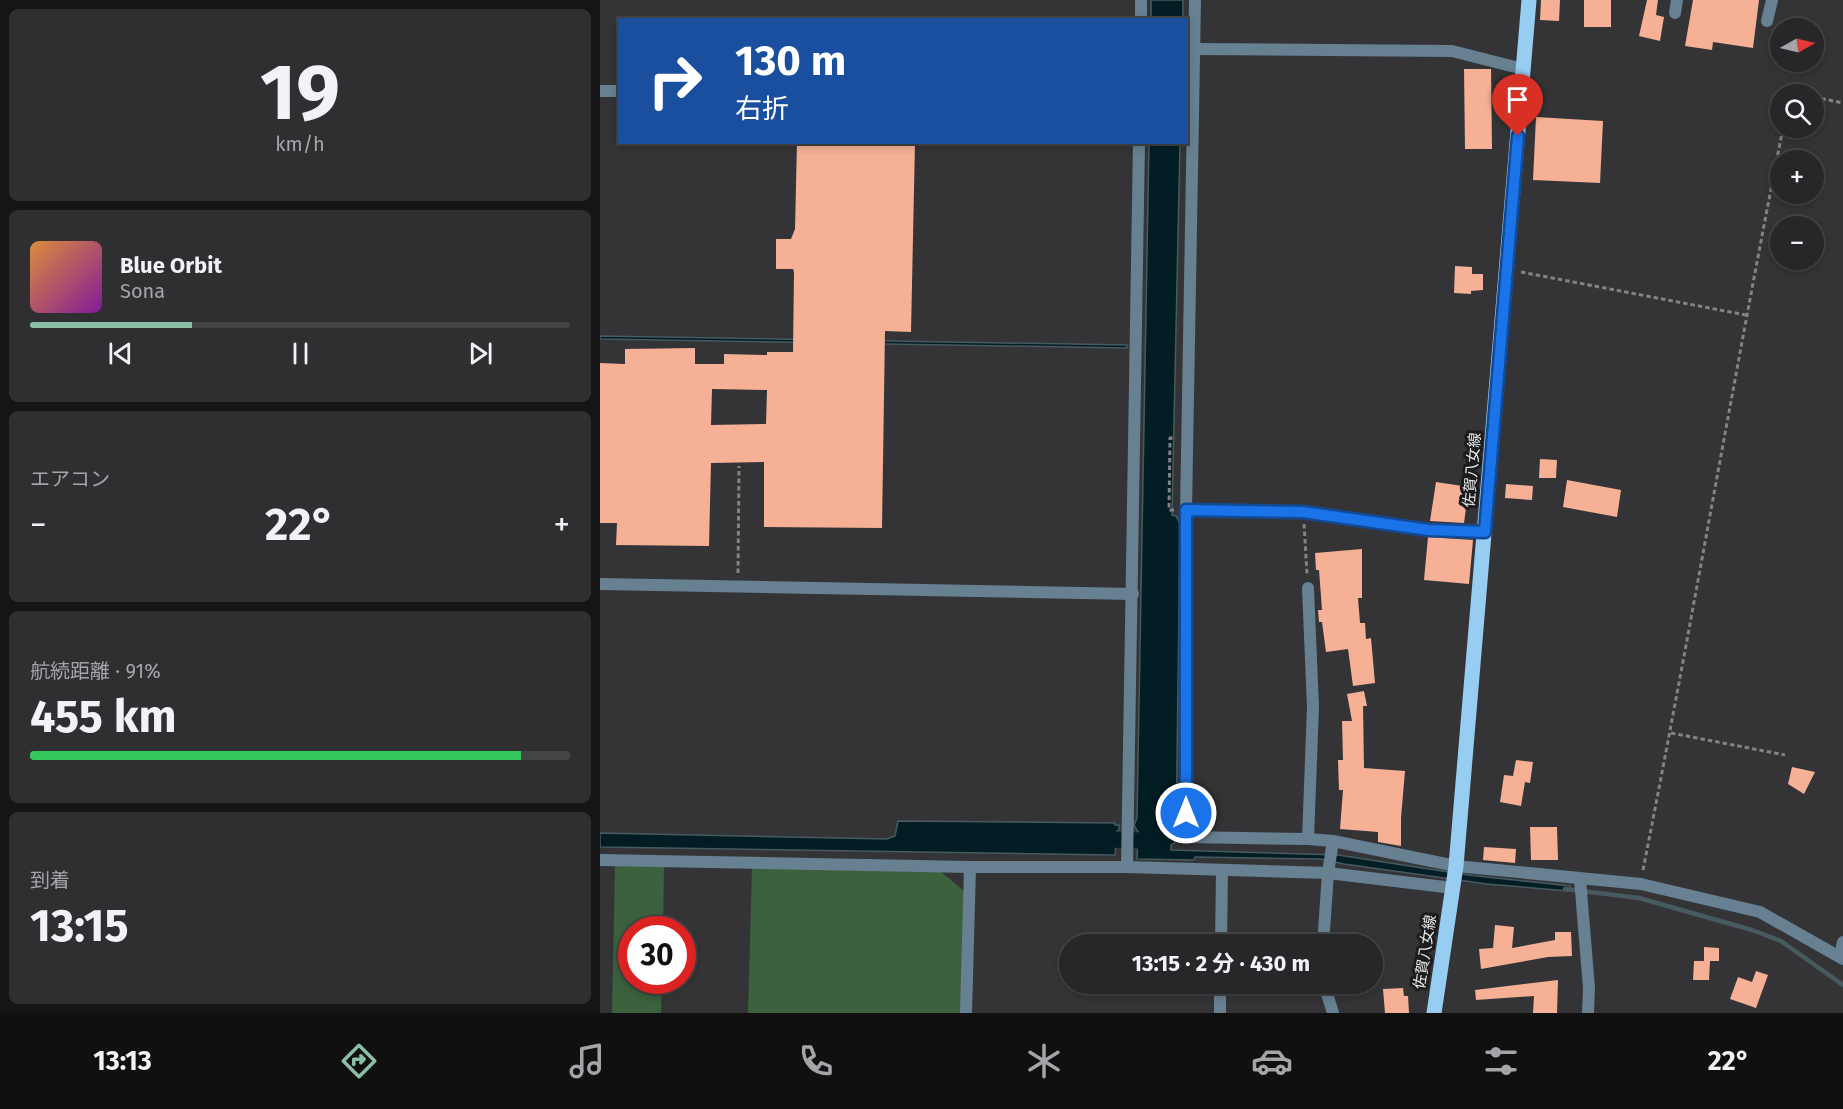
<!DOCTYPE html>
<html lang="ja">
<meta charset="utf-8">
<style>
body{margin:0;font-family:"Fira Sans","Noto Sans JP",sans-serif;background:#2f2f31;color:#f1f3f6;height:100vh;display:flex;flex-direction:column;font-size:22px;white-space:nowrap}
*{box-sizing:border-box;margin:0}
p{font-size:20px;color:#a4a5a8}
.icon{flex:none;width:33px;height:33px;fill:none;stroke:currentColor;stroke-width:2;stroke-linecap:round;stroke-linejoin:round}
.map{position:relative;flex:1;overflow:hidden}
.panel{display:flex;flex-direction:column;gap:9px;padding:9px;background:#151517;width:600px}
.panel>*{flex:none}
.top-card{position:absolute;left:18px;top:18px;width:570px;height:126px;border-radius:0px;box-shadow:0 3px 9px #0003,0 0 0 2px #434446;background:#1a4fa0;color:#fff;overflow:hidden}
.needle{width:39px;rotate:82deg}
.tools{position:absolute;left:1170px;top:18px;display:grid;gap:12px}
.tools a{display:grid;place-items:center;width:54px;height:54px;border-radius:50%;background:#272729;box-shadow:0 3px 9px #0003,0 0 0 2px #434446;font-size:30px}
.speed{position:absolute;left:18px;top:916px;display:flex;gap:12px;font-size:30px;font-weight:700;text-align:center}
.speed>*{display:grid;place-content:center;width:78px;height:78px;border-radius:50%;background:#272729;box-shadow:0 3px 9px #0003,0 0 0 2px #434446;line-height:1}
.speed .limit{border:9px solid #d22;background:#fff;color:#111}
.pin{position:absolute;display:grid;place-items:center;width:51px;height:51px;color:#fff;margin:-62px -26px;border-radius:50% 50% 50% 0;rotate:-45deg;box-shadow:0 0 6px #0007}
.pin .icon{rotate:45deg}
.me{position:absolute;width:66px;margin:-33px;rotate:0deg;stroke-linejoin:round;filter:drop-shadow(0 0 4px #0008)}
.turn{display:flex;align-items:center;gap:21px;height:126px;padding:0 18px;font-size:27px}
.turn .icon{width:78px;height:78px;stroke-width:2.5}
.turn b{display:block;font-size:42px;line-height:51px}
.big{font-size:45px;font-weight:700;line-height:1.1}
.panel .widget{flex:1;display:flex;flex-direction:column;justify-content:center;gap:9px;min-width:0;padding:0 21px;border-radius:9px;background:#2f2f31}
.panel .dial{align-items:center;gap:0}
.dial b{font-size:78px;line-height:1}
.song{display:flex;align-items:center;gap:18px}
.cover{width:72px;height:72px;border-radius:9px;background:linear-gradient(135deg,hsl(30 70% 55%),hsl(290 70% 35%))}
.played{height:6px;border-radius:3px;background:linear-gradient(90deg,#8abfa5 30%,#434446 30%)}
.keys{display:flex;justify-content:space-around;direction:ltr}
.heat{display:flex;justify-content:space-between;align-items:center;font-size:33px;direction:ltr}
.charge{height:9px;border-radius:4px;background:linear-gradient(90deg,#34c759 91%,#434446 0)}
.trip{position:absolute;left:459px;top:934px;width:324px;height:60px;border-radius:30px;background:#272729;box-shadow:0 3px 9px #0003,0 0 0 2px #434446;font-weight:700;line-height:60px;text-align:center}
.menu{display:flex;height:96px;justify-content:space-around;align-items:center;background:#101010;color:#a4a5a8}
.menu .icon{width:42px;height:42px}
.menu .selected{color:#8abfa5}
.menu b{font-size:27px;color:#f1f3f6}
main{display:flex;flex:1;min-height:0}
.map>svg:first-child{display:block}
.green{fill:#3b613d}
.water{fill:#021d24;stroke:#475a60;stroke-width:1.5}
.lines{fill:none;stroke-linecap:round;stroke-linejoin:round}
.stream{stroke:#475a60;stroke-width:4.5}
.canal{stroke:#021d24;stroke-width:16}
.building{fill:#f5b096;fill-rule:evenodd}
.path{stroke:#838386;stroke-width:3;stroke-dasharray:4.5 3;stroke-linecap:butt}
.minor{stroke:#678192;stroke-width:12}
.primary{stroke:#96cdf1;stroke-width:15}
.route-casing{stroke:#114b97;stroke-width:15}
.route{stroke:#1a73e8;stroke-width:10}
.labels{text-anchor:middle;stroke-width:6;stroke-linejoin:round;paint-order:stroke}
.street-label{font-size:15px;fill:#e9e9eb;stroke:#1c1b1d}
</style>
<main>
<section class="panel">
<div class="widget dial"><b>19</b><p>km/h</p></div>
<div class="widget">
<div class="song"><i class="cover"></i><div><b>Blue Orbit</b><p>Sona</p></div></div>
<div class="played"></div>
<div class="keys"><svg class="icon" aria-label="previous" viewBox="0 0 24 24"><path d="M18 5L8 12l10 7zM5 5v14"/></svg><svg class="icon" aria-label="pause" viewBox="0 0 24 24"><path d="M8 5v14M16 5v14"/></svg><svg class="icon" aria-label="next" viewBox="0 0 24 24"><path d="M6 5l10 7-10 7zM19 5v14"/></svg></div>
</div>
<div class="widget"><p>エアコン</p>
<div class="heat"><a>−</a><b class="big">22°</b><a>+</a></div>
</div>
<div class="widget"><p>航続距離 · 91%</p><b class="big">455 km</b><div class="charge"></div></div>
<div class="widget"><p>到着</p><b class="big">13:15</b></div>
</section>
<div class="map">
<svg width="1243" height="1013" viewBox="0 0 1243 1013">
<rect width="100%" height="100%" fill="#343437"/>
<g class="green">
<path d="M15 865 64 867 63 930H32V981H62L61 1013H12Z"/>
<path d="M152 868 341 872 364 891 362 1013H148Z"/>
</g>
<g class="water">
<rect x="551" y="0" width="32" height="19"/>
<path d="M549 143H580L572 515 576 516 580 524 576 842 571 845V850L738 855 868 875 970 886 968 891 887 884 744 864 721 859 595 857 594 860 537 859 538 832 534 825 537 818Z"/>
<path d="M0 336 527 345V348L0 339Z"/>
<path d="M298 821 515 823V825H519V830L517 831 515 855 0 847V833L287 839 295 836Z"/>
</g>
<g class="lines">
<path class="stream" d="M965 889 1039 898 1152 930 1181 941 1243 985"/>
<path class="canal" d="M496 839 554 841V835"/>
</g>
<g class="building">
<path d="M941 0H960L959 21 940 20Z"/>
<rect x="984" y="0" width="27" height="27"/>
<path d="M1047 0H1058L1056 15 1064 17 1060 41 1039 36Z"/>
<path d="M1093 0H1159L1153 48 1113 42 1112 50 1085 46Z"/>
<path d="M864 69H891L892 149H865Z"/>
<path d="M936 117 1003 121 1000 183 933 180Z"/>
<path d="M197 142H315L311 332 285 331 282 528 164 527V462L111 463 109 546 16 545 17 523H0V363L25 364V349L95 348V364H124V354L167 355V352H193L194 272 193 269H176V239H191L195 229ZM112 389 167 390 166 424 111 425Z"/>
<path d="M855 266 872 267V274H883V290L871 291V294L854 293Z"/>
<path d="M940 459 957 460 956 478H939Z"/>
<path d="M967 480 1021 490 1017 517 963 507Z"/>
<path d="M836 482 869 487 864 523 830 521Z"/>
<path d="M906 484 933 486 932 500 905 498Z"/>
<path d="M828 537 873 540 869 584 824 580Z"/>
<path d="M762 549V598H758L760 623H765L766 639 771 638 775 683 753 686 748 649 726 652 722 622H719L718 610H722L719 570H716L715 553Z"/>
<path d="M764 691 767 706H763L764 768 805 771 801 818V846L778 842V832L740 829 743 790H739L738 760H743L742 721H752L747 694Z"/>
<path d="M916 760 933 762 930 783 925 782 921 806 900 802 904 775 913 776Z"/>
<path d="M1192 767 1215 772 1204 794 1188 784Z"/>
<path d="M930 827H957L958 860H931Z"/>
<path d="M884 847 916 849 915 863 883 860Z"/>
<path d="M895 925 914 927 912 948 955 940V932H971L972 956 948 957 881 969 879 949 893 948Z"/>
<path d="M1104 947 1119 948V961H1104Z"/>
<path d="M1094 961H1110L1109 980H1093Z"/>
<path d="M1156 971 1168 975 1156 1008 1130 999 1138 977 1152 982Z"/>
<path d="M958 980 957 1013H933L934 996 876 1000 875 990Z"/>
<path d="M803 988 804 996H808L809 1013H785L783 989Z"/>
</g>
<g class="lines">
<g class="path">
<path d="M1189 94 1190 93 1198 94"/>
<path d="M1214 97 1243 103"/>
<path d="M921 272 1146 315"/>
<path d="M574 510H569L570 438H574"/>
<path d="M704 524 707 574"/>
<path d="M138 573 139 466"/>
<path d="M1071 733 1185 755"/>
<path d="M1043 870C1092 623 1134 375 1183 128"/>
</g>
<g class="minor">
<path d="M595 0 586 511V837L708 839 733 841 856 866 1041 884 1160 912 1243 959"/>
<path d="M1075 13 1077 0"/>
<path d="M541 20V0"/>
<path d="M1167 21 1172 0"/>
<path d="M594 49 852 51 923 69"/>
<path d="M0 91H20"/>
<path d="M586 511H703L829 529 885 532"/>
<path d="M0 584 533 594"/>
<path d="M708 588 713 707 708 839"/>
<path d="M0 860 370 867H527L728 873 853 888"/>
<path d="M527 867 539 142"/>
<path d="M980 879 989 988 988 1013"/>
<path d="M621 945 622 870"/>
<path d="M723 945 728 873 733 841"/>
<path d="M1240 957 1243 942"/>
<path d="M724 984 733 1013"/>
<path d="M366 1013 370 867"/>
<path d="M620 1013V984"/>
</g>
<path class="primary" d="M834 1013 856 866 929 0"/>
</g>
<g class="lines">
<defs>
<path id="route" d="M586 813V510L703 512 829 530 885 532 918 136"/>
</defs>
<use href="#route" class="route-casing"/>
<use href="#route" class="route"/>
</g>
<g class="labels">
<g class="street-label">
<text transform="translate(872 470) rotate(-85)" y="5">佐賀八女線</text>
<text transform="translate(825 952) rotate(-81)" y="5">佐賀八女線</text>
</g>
</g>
</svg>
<div class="tools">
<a><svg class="needle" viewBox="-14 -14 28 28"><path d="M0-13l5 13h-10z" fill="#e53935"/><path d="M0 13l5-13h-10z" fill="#a4a5a8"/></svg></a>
<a><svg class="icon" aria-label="search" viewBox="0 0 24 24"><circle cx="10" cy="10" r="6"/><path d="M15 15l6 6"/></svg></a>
<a>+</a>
<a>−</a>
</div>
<div class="speed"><div class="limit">30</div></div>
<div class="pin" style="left:918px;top:136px;background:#d93025"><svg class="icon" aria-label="arrive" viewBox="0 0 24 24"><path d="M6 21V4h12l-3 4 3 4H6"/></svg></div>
<svg class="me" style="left:586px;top:813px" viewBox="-20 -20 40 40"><circle r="17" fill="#1a73e8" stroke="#fff" stroke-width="3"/><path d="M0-11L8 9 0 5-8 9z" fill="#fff"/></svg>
<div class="trip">13:15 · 2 分 · 430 m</div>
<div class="top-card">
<div class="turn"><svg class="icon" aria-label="right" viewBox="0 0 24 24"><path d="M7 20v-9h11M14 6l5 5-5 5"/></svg><div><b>130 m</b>右折</div></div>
</div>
</div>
</main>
<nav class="menu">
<b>13:13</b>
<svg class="icon selected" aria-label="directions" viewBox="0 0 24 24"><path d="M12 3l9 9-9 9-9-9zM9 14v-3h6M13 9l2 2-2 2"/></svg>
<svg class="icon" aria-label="music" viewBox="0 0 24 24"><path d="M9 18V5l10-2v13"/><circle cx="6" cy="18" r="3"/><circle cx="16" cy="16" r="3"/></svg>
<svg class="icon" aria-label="phone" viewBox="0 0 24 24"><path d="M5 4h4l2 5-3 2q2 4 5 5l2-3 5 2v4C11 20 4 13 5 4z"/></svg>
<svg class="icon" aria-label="climate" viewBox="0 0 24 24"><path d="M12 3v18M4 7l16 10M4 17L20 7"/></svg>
<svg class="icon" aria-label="car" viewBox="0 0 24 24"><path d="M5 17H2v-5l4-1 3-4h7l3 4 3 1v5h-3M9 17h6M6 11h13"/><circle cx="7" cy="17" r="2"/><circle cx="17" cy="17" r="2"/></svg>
<svg class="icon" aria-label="filters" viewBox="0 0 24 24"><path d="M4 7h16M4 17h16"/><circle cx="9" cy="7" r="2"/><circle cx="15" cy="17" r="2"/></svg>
<b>22°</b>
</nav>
